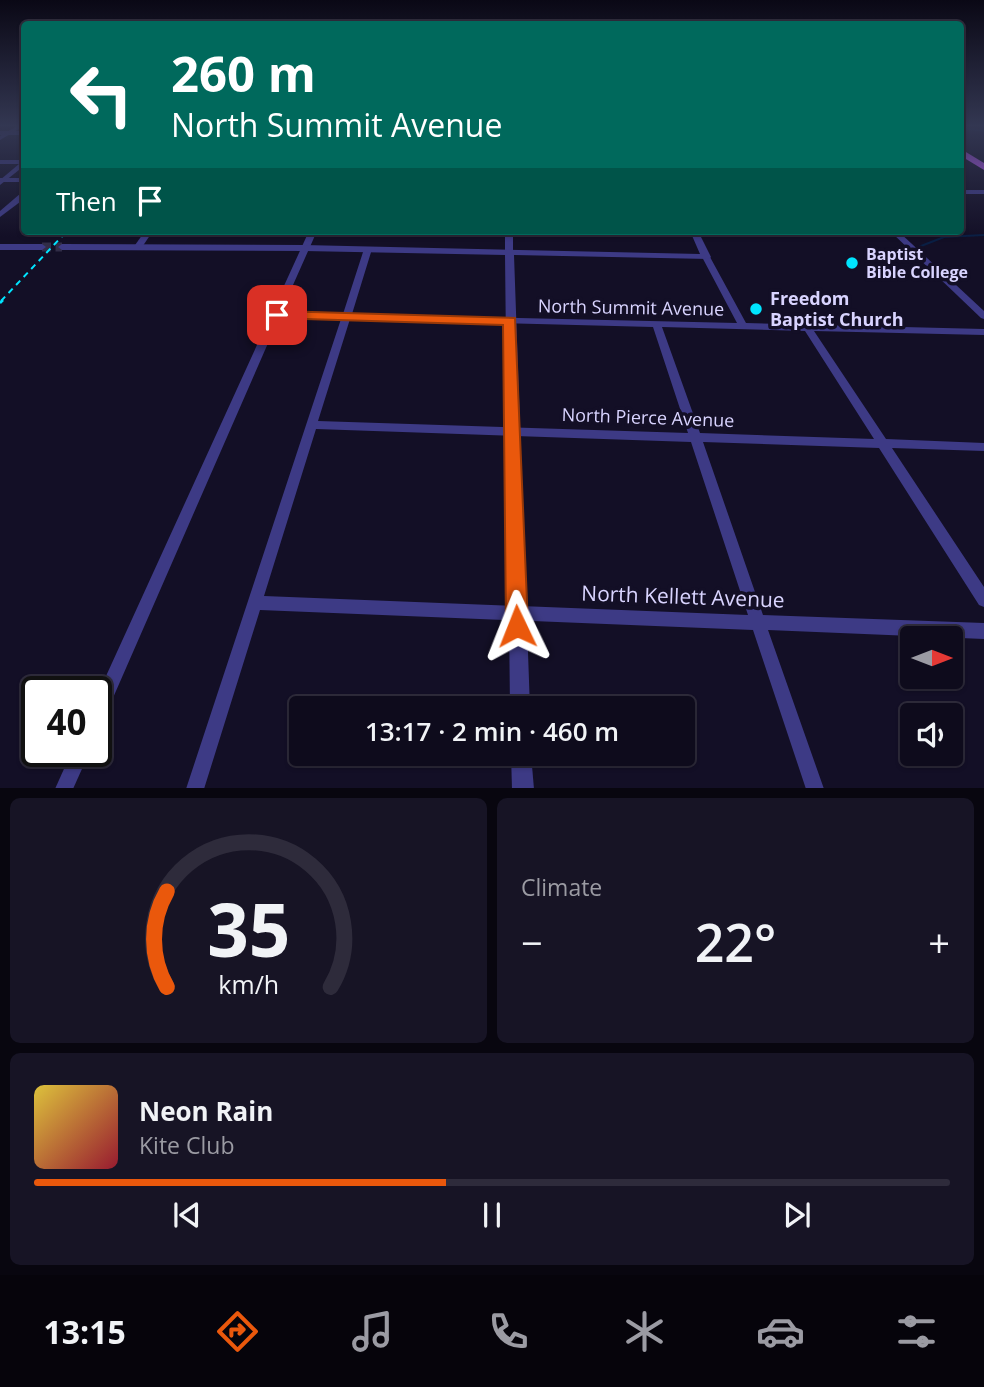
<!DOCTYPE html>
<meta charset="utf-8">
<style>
body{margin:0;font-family:"Open Sans",sans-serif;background:#171425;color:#f1f3f6;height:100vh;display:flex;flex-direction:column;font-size:26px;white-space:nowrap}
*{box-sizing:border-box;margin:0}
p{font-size:23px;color:#9b9ba3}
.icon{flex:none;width:38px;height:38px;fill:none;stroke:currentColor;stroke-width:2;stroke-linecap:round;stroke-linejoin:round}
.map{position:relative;height:788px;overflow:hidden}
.details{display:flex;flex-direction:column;gap:10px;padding:10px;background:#08060f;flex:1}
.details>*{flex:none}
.banner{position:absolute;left:21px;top:21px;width:943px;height:214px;border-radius:7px;box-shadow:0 2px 5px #0004,0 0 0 2px #2e2b3b;background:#00695c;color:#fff;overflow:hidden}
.needle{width:46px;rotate:90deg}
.buttons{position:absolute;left:900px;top:626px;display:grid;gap:14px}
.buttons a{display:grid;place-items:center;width:63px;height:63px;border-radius:7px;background:#0e0b1c;box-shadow:0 2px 5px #0004,0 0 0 2px #2e2b3b;font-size:35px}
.speed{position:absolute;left:21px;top:676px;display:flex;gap:14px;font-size:35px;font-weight:700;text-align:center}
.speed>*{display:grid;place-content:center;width:91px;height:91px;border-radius:50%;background:#0e0b1c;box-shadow:0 2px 5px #0004,0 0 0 2px #2e2b3b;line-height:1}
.speed .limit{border:4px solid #111;border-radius:10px;background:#fff;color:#111}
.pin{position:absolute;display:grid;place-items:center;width:60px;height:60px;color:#fff;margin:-30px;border-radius:14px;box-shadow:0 4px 10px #0006}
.me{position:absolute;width:77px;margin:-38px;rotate:358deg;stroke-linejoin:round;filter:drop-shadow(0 0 5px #0008)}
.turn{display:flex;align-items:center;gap:24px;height:147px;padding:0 35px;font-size:32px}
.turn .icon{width:91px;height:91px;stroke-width:2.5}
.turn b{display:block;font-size:49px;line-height:60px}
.then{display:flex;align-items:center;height:66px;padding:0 35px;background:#0003;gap:14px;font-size:26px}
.big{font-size:52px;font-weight:600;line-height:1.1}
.details .widget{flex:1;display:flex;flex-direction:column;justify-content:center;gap:10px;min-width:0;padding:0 24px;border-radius:10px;background:#171425}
.details .dial{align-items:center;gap:0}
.dial svg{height:182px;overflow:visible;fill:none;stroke:#2e2b3b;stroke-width:7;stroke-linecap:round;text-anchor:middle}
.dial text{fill:#f1f3f6;stroke:none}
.song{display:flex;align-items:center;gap:21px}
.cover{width:84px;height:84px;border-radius:10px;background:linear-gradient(135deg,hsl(50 70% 55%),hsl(350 70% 35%))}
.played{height:7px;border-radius:4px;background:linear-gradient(90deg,#ea580c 45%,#2e2b3b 45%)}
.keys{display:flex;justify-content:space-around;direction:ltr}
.heat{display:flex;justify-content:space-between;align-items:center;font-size:38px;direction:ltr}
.details .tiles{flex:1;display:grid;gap:10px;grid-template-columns:1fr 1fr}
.widget:last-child{grid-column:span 2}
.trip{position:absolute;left:289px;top:696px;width:406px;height:70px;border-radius:7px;background:#0e0b1c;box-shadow:0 2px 5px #0004,0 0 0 2px #2e2b3b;font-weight:600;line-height:70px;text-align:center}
.menu{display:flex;height:112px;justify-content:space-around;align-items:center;background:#06040b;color:#9b9ba3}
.menu .icon{width:49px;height:49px}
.menu .current{color:#ea580c}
.menu b{font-size:32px;color:#f1f3f6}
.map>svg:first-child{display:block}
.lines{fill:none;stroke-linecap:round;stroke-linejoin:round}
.stream{stroke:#0a1f44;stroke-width:2}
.tertiary-tunnel{stroke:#312d47;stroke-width:9;stroke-dasharray:9 4.5;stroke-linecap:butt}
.minor{fill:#3d3a85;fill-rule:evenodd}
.tertiary{fill:#3d3a85;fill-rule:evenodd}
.primary{fill:#c25bff;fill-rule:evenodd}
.rail-far1{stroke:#00e5ff;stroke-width:2;stroke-dasharray:6 5;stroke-linecap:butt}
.rail{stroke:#00e5ff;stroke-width:2.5;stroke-dasharray:10 8;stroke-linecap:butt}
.route{fill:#ea580c;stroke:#983908;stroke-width:2}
.poi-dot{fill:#00e5ff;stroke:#130f26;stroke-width:2.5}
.labels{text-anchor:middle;stroke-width:7;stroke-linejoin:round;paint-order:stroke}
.far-poi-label{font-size:16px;font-weight:bold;fill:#d9d4ff;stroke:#130f26;text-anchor:start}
.poi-label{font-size:18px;font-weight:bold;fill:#d9d4ff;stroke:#130f26;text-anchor:start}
.street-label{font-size:18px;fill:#d9d4ff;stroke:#130f26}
.near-street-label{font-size:21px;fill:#d9d4ff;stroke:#130f26}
</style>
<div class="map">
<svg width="984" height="789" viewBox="0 0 984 789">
<rect width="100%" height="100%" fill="#130f26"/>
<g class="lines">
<g class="stream">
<path d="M961 128 984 131"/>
<path d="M916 248 944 237 984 235"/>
</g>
<path class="tertiary-tunnel" d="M42 247H62"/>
<g class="minor">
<path d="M17 126H24L0 140V136Z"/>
<path d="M0 160H24V166L0 185V180L19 164H0Z"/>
<rect x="961" y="190" width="23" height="4"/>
<path d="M145 231H153L140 250H134L133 248Z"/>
<path d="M309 231H317L281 312 343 314 364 249 368 247 372 249 352 314 737 323 702 257 706 255 710 257 746 323 984 329V335L814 331 886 439 984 443V451L892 448 984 587V607L979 605 879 448 703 442 763 615 984 623V639L768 630 824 789H806L753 630 260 610 204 789H186L341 319 279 318 102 723 96 725V698ZM350 319 653 327 688 433 318 421ZM662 327 805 331 874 439 700 433ZM316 429 691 442 748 615 264 596Z"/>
<path d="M505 231H513V252L509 254 505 252Z"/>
<path d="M890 231H898L984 311V319L981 318Z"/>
<path d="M72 751H90L73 789H55Z"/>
</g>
<g class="tertiary">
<rect x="0" y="131" width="24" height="4"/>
<rect x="0" y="178" width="24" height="4"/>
<path d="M21 193H24V199L0 217V211Z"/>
<path d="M690 231H698L711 257 709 259 514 255 530 709H510L505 255 304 251 62 250 58 247 62 244 304 245 700 254Z"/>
<path d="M0 244H42L46 247 42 250H0Z"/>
<path d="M511 754H531L534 789H512Z"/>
</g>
<path class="primary" d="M961 149 984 163V170L961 156Z"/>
<path class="rail-far1" d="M1 301 67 231"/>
<path class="rail" d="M0 303 3 300"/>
</g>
<linearGradient id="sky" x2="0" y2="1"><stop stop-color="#0a0815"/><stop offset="0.53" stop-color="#333752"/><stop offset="1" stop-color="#333752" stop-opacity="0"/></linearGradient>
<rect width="984" height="237" fill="url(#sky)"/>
<path class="route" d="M277 311 515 318 528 626 525 634 517 637 509 634 506 626 503 325 272 318V312Z"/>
<g class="poi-dot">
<circle cx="852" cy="263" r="7"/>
<circle cx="756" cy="309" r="7"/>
</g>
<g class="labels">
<g class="far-poi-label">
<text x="866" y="260">Baptist<tspan x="866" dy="18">Bible College</tspan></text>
</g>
<g class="poi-label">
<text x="770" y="305">Freedom<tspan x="770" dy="21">Baptist Church</tspan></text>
</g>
<g class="street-label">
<text transform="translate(631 308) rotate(1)" y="6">North Summit Avenue</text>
<text transform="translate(648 418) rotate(2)" y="6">North Pierce Avenue</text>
</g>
<g class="near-street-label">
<text transform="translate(683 597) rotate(2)" y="7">North Kellett Avenue</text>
</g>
</g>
</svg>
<div class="buttons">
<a><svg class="needle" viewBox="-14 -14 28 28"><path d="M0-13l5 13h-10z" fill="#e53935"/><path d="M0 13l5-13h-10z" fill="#9b9ba3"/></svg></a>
<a><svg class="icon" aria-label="sound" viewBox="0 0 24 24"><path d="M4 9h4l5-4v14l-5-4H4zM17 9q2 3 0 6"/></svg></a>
</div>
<div class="speed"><div class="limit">40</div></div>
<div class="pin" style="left:277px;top:315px;background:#d93025"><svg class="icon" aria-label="arrive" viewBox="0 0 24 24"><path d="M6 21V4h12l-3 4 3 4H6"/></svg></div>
<svg class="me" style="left:517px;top:626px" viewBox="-20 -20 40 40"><path d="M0-17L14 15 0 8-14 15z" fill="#ea580c" stroke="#fff" stroke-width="4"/></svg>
<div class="trip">13:17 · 2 min · 460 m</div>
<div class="banner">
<div class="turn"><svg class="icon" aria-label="left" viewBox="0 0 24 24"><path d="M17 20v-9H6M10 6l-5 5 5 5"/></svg><div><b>260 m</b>North Summit Avenue</div></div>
<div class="then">Then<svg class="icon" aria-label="arrive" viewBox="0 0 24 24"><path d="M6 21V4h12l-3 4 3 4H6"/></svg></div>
</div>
</div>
<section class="details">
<div class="tiles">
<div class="widget dial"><svg viewBox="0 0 100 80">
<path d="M14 69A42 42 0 1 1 86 69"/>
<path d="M14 69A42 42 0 0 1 14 27" stroke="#ea580c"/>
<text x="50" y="56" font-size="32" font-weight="700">35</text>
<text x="50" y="72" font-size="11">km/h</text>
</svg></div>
<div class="widget"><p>Climate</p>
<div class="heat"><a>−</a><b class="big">22°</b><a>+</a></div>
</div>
<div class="widget">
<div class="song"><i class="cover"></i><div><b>Neon Rain</b><p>Kite Club</p></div></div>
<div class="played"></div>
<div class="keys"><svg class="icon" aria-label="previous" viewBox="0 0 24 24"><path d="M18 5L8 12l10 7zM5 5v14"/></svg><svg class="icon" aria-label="pause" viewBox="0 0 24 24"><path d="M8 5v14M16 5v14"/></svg><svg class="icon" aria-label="next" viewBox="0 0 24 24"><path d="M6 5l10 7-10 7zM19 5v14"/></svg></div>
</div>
</div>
</section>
<nav class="menu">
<b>13:15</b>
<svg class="icon current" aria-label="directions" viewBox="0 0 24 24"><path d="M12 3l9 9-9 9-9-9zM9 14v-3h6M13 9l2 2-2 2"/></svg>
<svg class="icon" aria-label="music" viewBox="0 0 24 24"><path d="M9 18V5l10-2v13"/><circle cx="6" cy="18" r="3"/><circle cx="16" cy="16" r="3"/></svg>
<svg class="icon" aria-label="phone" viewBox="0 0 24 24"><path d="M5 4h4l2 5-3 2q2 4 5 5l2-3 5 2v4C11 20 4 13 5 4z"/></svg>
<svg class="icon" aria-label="climate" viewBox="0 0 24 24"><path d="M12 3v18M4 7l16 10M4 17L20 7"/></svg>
<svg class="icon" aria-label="car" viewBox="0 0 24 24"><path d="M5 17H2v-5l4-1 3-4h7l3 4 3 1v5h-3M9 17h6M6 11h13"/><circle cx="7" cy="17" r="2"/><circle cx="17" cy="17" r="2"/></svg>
<svg class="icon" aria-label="filters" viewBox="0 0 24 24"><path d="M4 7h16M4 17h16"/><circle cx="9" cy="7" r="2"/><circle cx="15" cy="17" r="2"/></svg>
</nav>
